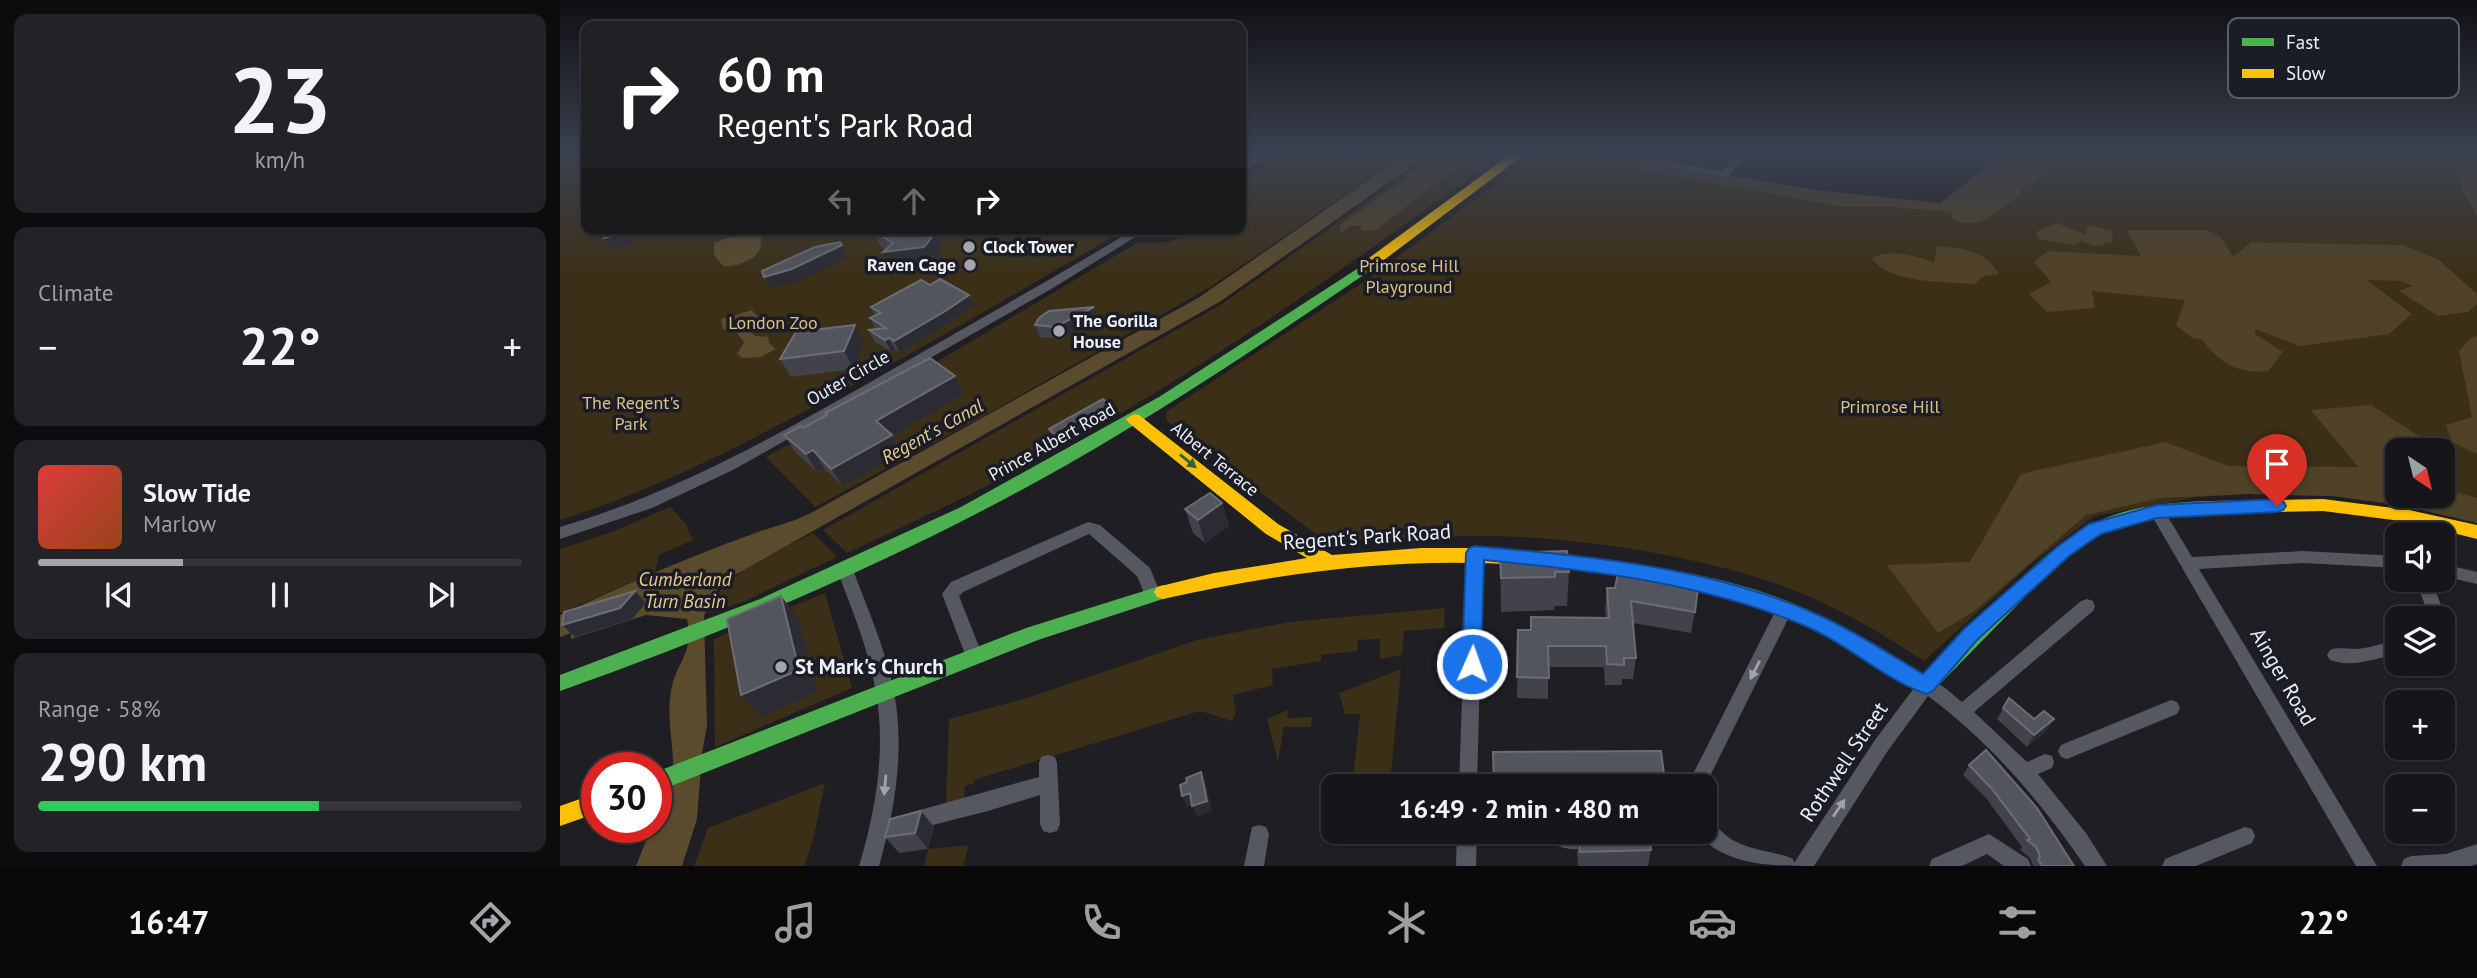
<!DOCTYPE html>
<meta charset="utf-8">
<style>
body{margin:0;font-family:"PT Sans",sans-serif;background:#232327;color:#f1f3f6;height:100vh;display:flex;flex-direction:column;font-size:26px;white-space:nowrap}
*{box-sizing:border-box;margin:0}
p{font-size:23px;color:#9e9fa2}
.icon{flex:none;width:38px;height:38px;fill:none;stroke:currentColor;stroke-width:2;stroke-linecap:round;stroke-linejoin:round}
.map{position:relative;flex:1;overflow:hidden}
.panel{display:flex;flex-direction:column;gap:14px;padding:14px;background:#0c0c0e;width:560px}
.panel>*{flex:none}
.guide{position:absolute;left:21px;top:21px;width:665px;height:214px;border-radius:14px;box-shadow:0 2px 5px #0004,0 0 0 2px #353539;background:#202124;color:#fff;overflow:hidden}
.needle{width:46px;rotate:145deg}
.controls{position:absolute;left:1825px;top:438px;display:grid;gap:14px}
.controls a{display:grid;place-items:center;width:70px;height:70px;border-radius:14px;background:#16161a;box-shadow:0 2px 5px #0004,0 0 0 2px #353539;font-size:35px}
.speed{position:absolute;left:21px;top:752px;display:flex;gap:14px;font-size:35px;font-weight:700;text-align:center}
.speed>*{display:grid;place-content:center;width:91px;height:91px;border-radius:50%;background:#16161a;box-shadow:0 2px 5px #0004,0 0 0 2px #353539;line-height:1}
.speed .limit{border:10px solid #d22;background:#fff;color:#111}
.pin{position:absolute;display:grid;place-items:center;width:60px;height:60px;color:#fff;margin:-72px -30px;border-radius:50% 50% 50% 0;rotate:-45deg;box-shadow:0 0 7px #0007}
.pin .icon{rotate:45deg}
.me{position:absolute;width:77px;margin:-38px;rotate:2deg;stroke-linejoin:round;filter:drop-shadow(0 0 5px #0008)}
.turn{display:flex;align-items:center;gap:24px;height:147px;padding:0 21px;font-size:32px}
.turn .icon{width:91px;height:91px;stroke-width:2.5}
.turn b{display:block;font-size:49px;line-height:60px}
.lanes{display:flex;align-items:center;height:66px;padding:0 21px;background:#0003;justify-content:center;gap:35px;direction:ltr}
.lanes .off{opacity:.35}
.big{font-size:52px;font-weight:700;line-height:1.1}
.panel .tile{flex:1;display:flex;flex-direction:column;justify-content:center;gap:10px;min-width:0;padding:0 24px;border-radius:14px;background:#232327}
.panel .dial{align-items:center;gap:0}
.dial b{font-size:91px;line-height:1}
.song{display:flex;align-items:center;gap:21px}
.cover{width:84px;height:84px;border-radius:10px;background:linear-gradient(135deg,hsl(0 70% 55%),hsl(20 70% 35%))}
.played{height:7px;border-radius:4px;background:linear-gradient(90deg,#a5a6ac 30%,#353539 30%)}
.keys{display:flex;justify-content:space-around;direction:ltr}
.heat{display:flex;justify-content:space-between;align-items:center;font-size:38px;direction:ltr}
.charge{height:10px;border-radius:5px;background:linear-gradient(90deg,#34c759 58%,#353539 0)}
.trip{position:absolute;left:761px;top:774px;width:396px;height:70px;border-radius:14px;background:#16161a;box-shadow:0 2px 5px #0004,0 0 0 2px #353539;font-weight:700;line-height:70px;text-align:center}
.tab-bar{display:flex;height:112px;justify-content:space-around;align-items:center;background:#09090a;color:#9e9fa2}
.tab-bar .icon{width:49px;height:49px}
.tab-bar .active{color:#a5a6ac}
.tab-bar b{font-size:32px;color:#f1f3f6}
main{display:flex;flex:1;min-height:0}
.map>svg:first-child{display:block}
.green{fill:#3b2f17;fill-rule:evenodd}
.forest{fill:#504226}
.water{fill:#594b2c}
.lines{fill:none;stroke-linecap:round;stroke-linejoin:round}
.street{fill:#555761;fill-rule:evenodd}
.fast{fill:#4caf50;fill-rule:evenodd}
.slow{fill:#ffc107;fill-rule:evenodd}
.wall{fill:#41424a}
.shaded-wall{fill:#2b2c33}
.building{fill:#53555c;stroke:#6c6d74;stroke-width:2}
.oneway{fill:#315f39}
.oneway2{fill:#a1a3ab}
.route{fill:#1a73e8;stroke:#114b97;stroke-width:2}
.poi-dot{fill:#a5a6ac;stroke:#1b1d26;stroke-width:2.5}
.labels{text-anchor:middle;stroke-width:7;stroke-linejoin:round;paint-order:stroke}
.poi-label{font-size:18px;font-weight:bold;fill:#edeff5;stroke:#1b1d26;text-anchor:start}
.park-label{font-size:18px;fill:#dec084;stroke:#1b1d26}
.street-label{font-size:18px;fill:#edeff5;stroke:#1b1d26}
.water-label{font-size:19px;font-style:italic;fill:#e9cb8f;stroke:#1b1d26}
.near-street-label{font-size:21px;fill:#edeff5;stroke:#1b1d26}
.near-poi-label{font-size:21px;font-weight:bold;fill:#edeff5;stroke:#1b1d26;text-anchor:start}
.key{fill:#1b1d26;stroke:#5a5c64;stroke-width:2}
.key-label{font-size:19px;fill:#edeff5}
</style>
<main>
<section class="panel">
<div class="tile dial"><b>23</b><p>km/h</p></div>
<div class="tile"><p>Climate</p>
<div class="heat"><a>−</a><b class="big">22°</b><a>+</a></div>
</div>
<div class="tile">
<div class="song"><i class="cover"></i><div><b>Slow Tide</b><p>Marlow</p></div></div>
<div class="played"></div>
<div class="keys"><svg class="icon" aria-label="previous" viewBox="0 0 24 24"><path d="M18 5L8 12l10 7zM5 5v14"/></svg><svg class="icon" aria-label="pause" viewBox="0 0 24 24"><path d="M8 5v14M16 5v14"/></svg><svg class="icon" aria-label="next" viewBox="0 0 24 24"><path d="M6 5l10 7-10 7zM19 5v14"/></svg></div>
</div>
<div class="tile"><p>Range · 58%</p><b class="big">290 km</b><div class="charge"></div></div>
</section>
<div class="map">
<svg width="1917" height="866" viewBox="0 0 1917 866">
<rect width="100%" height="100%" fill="#1e1e23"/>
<g class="green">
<path d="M0 154H26V229H566C466 288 367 346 266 400 180 446 93 491 0 520Z"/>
<path d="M722 154H845L652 286 431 412 255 507 206 457 356 374 577 243 608 242 642 229H681V180Z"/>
<path d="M875 154H944C824 239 706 326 580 402 486 459 386 507 287 553L263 530 662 304Z"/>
<path d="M976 154H1031L1169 179 1172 176 1255 190 1380 203 1444 154H1917V523L1845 506 1773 496 1689 494 1638 497 1534 516 1472 563 1364 661C1321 633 1276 606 1228 588 1140 555 1009 535 914 536 870 536 826 539 781 540L758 536 607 421 606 412 805 281ZM1838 450H1883V495H1838Z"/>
<path d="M110 507 125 523 133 540 99 555 95 572 0 613V549L52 532Z"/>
<path d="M253 533 277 557 185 601 149 613C153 577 223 549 253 533Z"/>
<path d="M265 593 292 688 155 747 154 639Z"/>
<path d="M885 608 884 628 844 631 842 655 820 659V639L798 640 797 651 761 655V661L712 669 713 685 673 695 676 712 672 721 640 711 414 780V783L405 786 404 799 386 803 389 719 467 698 637 640 729 622Z"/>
<path d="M841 669 830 783 792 786 800 714H785L779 693Z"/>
<path d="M728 710 727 718 752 717 751 727H724L718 762 707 719Z"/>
<path d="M265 783 253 840 244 866H134L148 828Z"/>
<path d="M409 845 403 866H364L368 849Z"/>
</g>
<g class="forest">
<path d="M876 154 911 156 816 230 802 231 800 226H790L781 233 780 225 848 178 846 175Z"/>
<path d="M1027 154 1169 179 1172 176 1255 190 1380 203 1444 154H1535L1507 158 1511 163 1490 166 1474 182 1462 187 1460 195C1435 210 1424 233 1392 219L1391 212 1331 207H1283L1024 159Z"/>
<path d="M1893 154H1917V216L1903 192Z"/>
<path d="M1497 223 1525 234 1528 225 1552 231 1553 242 1535 246 1522 241 1514 245 1478 239 1476 232Z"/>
<path d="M1566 230H1647L1661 237 1673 257 1691 242 1843 245 1879 260 1917 294V304L1908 312 1878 316 1839 291 1853 286 1841 281 1807 280 1852 314 1829 334 1740 346 1695 329V334L1723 352 1708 371C1681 375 1658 363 1643 340L1632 338 1616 325 1625 300 1532 291 1535 308 1487 312 1469 294 1491 282 1474 262 1488 251 1581 256Z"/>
<path d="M1377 246C1403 248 1425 250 1439 274L1424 276 1414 284C1386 282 1327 283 1312 258 1332 248 1354 256 1374 262Z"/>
<path d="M1917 336V454L1892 442 1886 425 1912 417 1899 351 1911 338Z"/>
<path d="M1811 405 1873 445 1872 450H1838V495H1883V489L1917 498V523L1845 506 1773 496 1689 494 1601 498 1526 515 1413 612 1378 633 1327 565 1410 562 1461 474 1605 442 1669 466 1798 467 1751 410Z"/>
</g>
<g class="water">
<path d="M846 154H869L661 301 173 576 159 586 144 616 147 726 142 753 137 819 122 866H76L91 828H96C96 808 107 804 111 788 118 755 105 724 111 691 116 661 134 656 127 619L86 615 11 639V633L0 637V615C62 586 126 558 190 535 211 527 231 523 251 513L638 298Z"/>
<path d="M195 229 184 235H195L198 232 196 229 201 230C200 235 202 242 200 248 197 260 174 268 163 266L154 255V243L187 230Z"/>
<path d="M192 310 198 317 189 330 195 336 208 337 209 343 216 349 201 357 183 358 177 354 184 342 177 333 163 329 161 319Z"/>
</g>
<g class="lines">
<g class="street">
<path d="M699 154H711L681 173V166Z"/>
<path d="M1043 154H1066L1162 171 1176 154H1186L1169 177 1165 178 1048 157Z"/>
<path d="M575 229H588L493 288 175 469 92 508 0 539V527C122 491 230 428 340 365 418 320 497 276 575 229Z"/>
<path d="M1597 505 1602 507 1632 557 1743 551 1838 556V568L1743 563 1639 569 1817 866H1796L1589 511 1592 507Z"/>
<path d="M528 522 540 525 590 568 601 595 599 600 593 602 587 600 577 576 529 534 403 592 399 596 423 657 420 662 414 664 408 662 382 594 391 582Z"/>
<path d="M915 547 921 549 923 553 917 786H899L907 553 909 549Z"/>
<path d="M285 564 291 566 293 570C308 610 326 650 334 692 345 750 335 810 319 866H299C316 810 326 750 316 692 309 650 292 610 277 570L279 566Z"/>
<path d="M1883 564 1917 572V584L1883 576Z"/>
<path d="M1855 579H1871L1886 618 1884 623 1883 618H1870Z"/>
<path d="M1527 599 1533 601 1535 606 1533 611 1414 712 1467 762 1485 754 1492 756 1494 762 1492 768 1478 774 1526 833 1547 866H1525C1481 802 1431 743 1368 696L1327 752 1254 866C1210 866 1168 866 1137 834L1136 831H1144V818C1155 822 1161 833 1171 839 1187 849 1208 851 1226 856L1233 859 1234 863 1315 740 1360 680C1374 675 1391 693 1402 702L1521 601Z"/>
<path d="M1225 602 1231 604 1233 609 1144 788V786H1127L1219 604Z"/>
<path d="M1838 641V655C1814 657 1795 669 1770 660L1767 655 1770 650C1781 646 1793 651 1804 648 1817 646 1823 642 1838 641Z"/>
<path d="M1611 700 1617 702 1620 708 1617 714 1507 759 1501 757 1498 751 1501 745Z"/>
<path d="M488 755 495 757 497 763 500 824 497 831 490 833 483 831 480 824V795L428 811 349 831 342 829 339 822 342 815 349 813 479 777V763L481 757Z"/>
<path d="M699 825 706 827 709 834 704 866H684L692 827Z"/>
<path d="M1685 827 1692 829 1695 836 1692 843 1636 866H1602L1605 859Z"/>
<path d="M897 831H917L916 866H896Z"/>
<path d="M980 831H1043L1046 838 1043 845C1025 852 989 852 980 831Z"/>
<path d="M1429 834 1468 859 1471 866H1444L1427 854 1402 866H1369L1372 859Z"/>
<path d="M1917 844V864L1910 866H1841L1844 859 1851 856 1886 854Z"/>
</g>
<g class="fast">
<path d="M803 265 808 266V272C700 346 592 418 478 481 325 565 164 633 0 691V675L200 599 401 507 599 397Z"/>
<path d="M1651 501 1657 503 1659 507 1657 511 1577 521 1555 528 1533 539 1509 557 1465 597 1373 691 1366 693 1256 630 1197 605 1124 586 1018 570 1012 568 1009 563 1012 558 1018 556C1090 566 1164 575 1232 603 1278 621 1322 648 1364 674 1394 641 1426 610 1459 580 1484 557 1509 533 1541 520 1576 505 1614 502 1651 501Z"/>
<path d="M603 585 609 587 612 592 609 597 478 640 96 792V772L466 628Z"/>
</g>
<g class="slow">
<path d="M951 154H965L808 272H798V266Z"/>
<path d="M574 414 579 415 718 524 772 555 861 548H914L1018 556 1024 558 1027 563 1024 568 1018 570C872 553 746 567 603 599L597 597 594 592 597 587 654 573 747 558 706 534 569 423 566 419Z"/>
<path d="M1763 499 1849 510 1917 525V539L1849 522 1763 511 1651 513 1645 511 1643 507 1645 503 1651 501Z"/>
<path d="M37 793V813L0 826V806Z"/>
</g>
</g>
<g class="wall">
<path d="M779 154H808L794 163 779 158Z"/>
<path d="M921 154H938L932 158Z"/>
<path d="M314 229H385L387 235 378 251 380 254 372 264 332 269 325 250 321 247 312 230Z"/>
<path d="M414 306 392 321 340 353 335 349 331 351 315 342 309 330 316 329 310 318 315 316 311 307Z"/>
<path d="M538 319 500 339 480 337 475 325Z"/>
<path d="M304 343 294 369 231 377 220 359Z"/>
<path d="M404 394 332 436 342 453 283 486 264 468 257 472 236 453 224 435 243 428 266 415 265 413Z"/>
<path d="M554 413 501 443 492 435 489 429Z"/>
<path d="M662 503 669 526 645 543 633 533 625 509Z"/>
<path d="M940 553 1009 572 1007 606H994V610L941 612Z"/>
<path d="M1047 588 1135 612 1131 633 1073 623 1076 658 1073 679H1062V685H1045L1044 667H988V699L957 698 958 630H971L1046 618 1045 609Z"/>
<path d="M1449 698 1474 719H1494L1486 731 1467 747 1437 719Z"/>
<path d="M933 752 1105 782 1104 786H934Z"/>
<path d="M1409 765 1514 866H1473V865L1469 857 1460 850 1462 847 1426 798 1403 775Z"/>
<path d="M361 811 374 827 368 849 339 853 325 837Z"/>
<path d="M1019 832 1091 850 1088 866H1018L1017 853Z"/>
</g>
<g class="shaded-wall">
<path d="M793 154H808L794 163Z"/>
<path d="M26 176V186L20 177Z"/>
<path d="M373 229H385L387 235 378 251 380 254 372 264 332 269 323 252 369 237Z"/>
<path d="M66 232 74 243 52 249 44 238Z"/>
<path d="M280 242 288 257 239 281 211 288 204 277Z"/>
<path d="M409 295 414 306 392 321 340 353 334 341Z"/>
<path d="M534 307 538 319 500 339 495 327Z"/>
<path d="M295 325 304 343 294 369 284 351Z"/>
<path d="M329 338 335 349 331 351 325 340Z"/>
<path d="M395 376 404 394 332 436 342 453 283 486 271 469 316 421Z"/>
<path d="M552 407 554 413 501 443 499 438Z"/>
<path d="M253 450 264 468 257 472 246 454Z"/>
<path d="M662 503 669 526 645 543 638 520Z"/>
<path d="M75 591 86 603 72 619 15 637 2 625Z"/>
<path d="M221 596 239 619 257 692 202 717 181 695Z"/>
<path d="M1494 719 1486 731 1467 747 1474 735Z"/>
<path d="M641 772 646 783 652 811 637 817 632 806Z"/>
<path d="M630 793 634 804 627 807 622 796Z"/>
<path d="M361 811 374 827 368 849 355 833Z"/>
</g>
<g class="building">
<path d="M26 167V176L20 177Z"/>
<path d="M48 229H63L66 232 44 238Z"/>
<path d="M314 229H373L369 237H372L364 247 323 252 333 243 312 230Z"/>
<path d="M280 242 282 245 232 269 204 277 202 271 255 247Z"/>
<path d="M380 279 409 295 387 310 334 341 329 338 325 340 309 330 326 328 310 318 321 313 311 307 361 280 370 285Z"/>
<path d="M534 307 495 327 475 325 479 318 489 311Z"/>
<path d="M295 325 284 351 220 359 236 332Z"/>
<path d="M370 358 395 376 316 421 332 435 271 469 253 450 246 454 224 435 241 426 243 428 267 415 265 413Z"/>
<path d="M543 399 552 407 499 438 489 429Z"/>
<path d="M650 493 662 503 638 520 625 509Z"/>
<path d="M1007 551 1009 572H995V577L941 578 940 553Z"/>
<path d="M1058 573 1138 587 1135 612 1071 601 1076 658H1064V665L1047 664 1046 646H988L989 678 957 677 958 630H971V617L1049 618 1047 588H1055Z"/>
<path d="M75 591 60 608 2 625 4 612Z"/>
<path d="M221 596 239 670 181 695 167 619Z"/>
<path d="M1449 698 1474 719 1484 711 1494 719 1474 735 1443 708Z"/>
<path d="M1426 750 1477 808 1514 866H1482L1478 859 1480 856 1476 847 1467 840 1470 839 1432 789 1409 765Z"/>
<path d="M1101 751 1105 782 1022 784V786H998V783L934 784 933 752Z"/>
<path d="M641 772 647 801 632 806 630 793 622 796 620 785 627 782 626 778Z"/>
<path d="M361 811 355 833 325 837 330 819Z"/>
<path d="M1051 831H1089L1091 850 1020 852 1019 832Z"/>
</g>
<defs><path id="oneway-solid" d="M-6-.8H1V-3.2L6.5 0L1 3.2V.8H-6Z" transform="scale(1.75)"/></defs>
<use class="oneway" href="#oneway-solid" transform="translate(628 461) rotate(39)"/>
<g class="oneway2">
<use href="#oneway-solid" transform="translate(1195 670) rotate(117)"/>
<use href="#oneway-solid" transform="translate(325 785) rotate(95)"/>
<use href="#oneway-solid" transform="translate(1279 808) rotate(-56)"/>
</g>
<linearGradient id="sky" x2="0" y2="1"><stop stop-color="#101013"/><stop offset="0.56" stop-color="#3b4150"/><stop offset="1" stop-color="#3b4150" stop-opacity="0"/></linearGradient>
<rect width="1917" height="275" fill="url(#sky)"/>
<path class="route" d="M1717 499 1723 501 1726 506 1723 510 1717 512 1597 518 1541 534 1509 556 1417 640 1373 691 1366 694C1324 679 1290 646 1250 628 1146 583 1036 571 924 560L921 664 918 670 912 672 905 670 902 664 906 553 909 548 915 546C1034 557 1156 567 1265 618 1299 634 1331 655 1363 674L1404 629 1497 547 1529 524 1597 505Z"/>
<g class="poi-dot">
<circle cx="409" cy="247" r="7"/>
<circle cx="410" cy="265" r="7"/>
<circle cx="499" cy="331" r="7"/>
<circle cx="221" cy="667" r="7"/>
</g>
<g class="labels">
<g class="poi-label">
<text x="423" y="253">Clock Tower</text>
<text x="396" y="271" text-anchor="end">Raven Cage</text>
<text x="513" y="327">The Gorilla<tspan x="513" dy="21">House</tspan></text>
</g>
<g class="park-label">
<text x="849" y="272">Primrose Hill<tspan x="849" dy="21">Playground</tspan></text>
<text x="213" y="329">London Zoo</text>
<text x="71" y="409">The Regent's<tspan x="71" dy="21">Park</tspan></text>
<text x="1330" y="413">Primrose Hill</text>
</g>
<g class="street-label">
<text transform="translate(288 378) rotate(-30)" y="6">Outer Circle</text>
<text transform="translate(492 442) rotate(-29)" y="6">Prince Albert Road</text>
<text transform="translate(655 459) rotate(39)" y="6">Albert Terrace</text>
</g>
<g class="water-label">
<text transform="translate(372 431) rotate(-29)" y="7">Regent's Canal</text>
<text x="125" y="586">Cumberland<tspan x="125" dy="22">Turn Basin</tspan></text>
</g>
<g class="near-street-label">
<text transform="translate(807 537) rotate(-4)" y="7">Regent's Park Road</text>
<text transform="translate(1723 677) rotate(60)" y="7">Ainger Road</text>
<text transform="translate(1284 762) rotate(-56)" y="7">Rothwell Street</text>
</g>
<g class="near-poi-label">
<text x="235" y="674">St Mark's Church</text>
</g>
</g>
<rect x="1668" y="18" width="231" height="80" rx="10" class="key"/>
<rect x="1682" y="38" width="32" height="8" fill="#4caf50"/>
<rect x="1682" y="69" width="32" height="9" fill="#ffc107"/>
<g class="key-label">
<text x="1726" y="49">Fast</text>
<text x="1726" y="80">Slow</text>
</g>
</svg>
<div class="controls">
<a><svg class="needle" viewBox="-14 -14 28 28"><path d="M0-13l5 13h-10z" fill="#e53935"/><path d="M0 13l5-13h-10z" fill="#9e9fa2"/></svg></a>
<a><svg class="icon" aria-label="sound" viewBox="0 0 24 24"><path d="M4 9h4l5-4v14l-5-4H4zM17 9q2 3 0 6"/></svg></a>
<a><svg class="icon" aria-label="layers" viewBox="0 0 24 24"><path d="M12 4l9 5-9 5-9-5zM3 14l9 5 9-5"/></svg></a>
<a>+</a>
<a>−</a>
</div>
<div class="speed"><div class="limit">30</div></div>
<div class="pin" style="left:1717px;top:506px;background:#d93025"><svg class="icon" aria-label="arrive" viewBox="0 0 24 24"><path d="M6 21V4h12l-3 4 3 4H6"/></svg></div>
<svg class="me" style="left:912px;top:664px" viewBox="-20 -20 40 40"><circle r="17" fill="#1a73e8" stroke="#fff" stroke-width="3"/><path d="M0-11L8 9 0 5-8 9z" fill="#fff"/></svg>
<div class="trip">16:49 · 2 min · 480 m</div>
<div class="guide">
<div class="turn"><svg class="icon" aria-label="right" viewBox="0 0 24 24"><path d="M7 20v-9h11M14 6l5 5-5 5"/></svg><div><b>60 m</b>Regent's Park Road</div></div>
<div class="lanes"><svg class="icon off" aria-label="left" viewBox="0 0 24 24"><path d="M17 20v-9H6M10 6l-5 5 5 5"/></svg><svg class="icon off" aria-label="ahead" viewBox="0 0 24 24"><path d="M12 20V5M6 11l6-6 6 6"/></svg><svg class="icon" aria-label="right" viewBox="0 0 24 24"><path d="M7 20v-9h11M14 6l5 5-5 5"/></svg></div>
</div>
</div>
</main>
<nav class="tab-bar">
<b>16:47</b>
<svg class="icon active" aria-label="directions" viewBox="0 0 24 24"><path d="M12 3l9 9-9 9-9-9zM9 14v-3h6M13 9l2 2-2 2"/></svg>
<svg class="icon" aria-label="music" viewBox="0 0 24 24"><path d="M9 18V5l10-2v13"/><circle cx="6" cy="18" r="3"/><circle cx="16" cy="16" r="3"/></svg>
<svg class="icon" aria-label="phone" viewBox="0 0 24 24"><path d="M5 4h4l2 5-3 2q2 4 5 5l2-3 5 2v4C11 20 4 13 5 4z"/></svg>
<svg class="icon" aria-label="climate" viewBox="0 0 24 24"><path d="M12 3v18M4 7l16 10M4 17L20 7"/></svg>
<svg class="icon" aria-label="car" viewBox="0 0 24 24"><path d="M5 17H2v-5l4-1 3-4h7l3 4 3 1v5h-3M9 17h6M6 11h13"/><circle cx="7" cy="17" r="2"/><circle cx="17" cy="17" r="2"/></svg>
<svg class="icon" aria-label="filters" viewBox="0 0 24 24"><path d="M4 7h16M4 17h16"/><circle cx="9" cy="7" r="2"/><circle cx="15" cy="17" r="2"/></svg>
<b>22°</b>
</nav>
